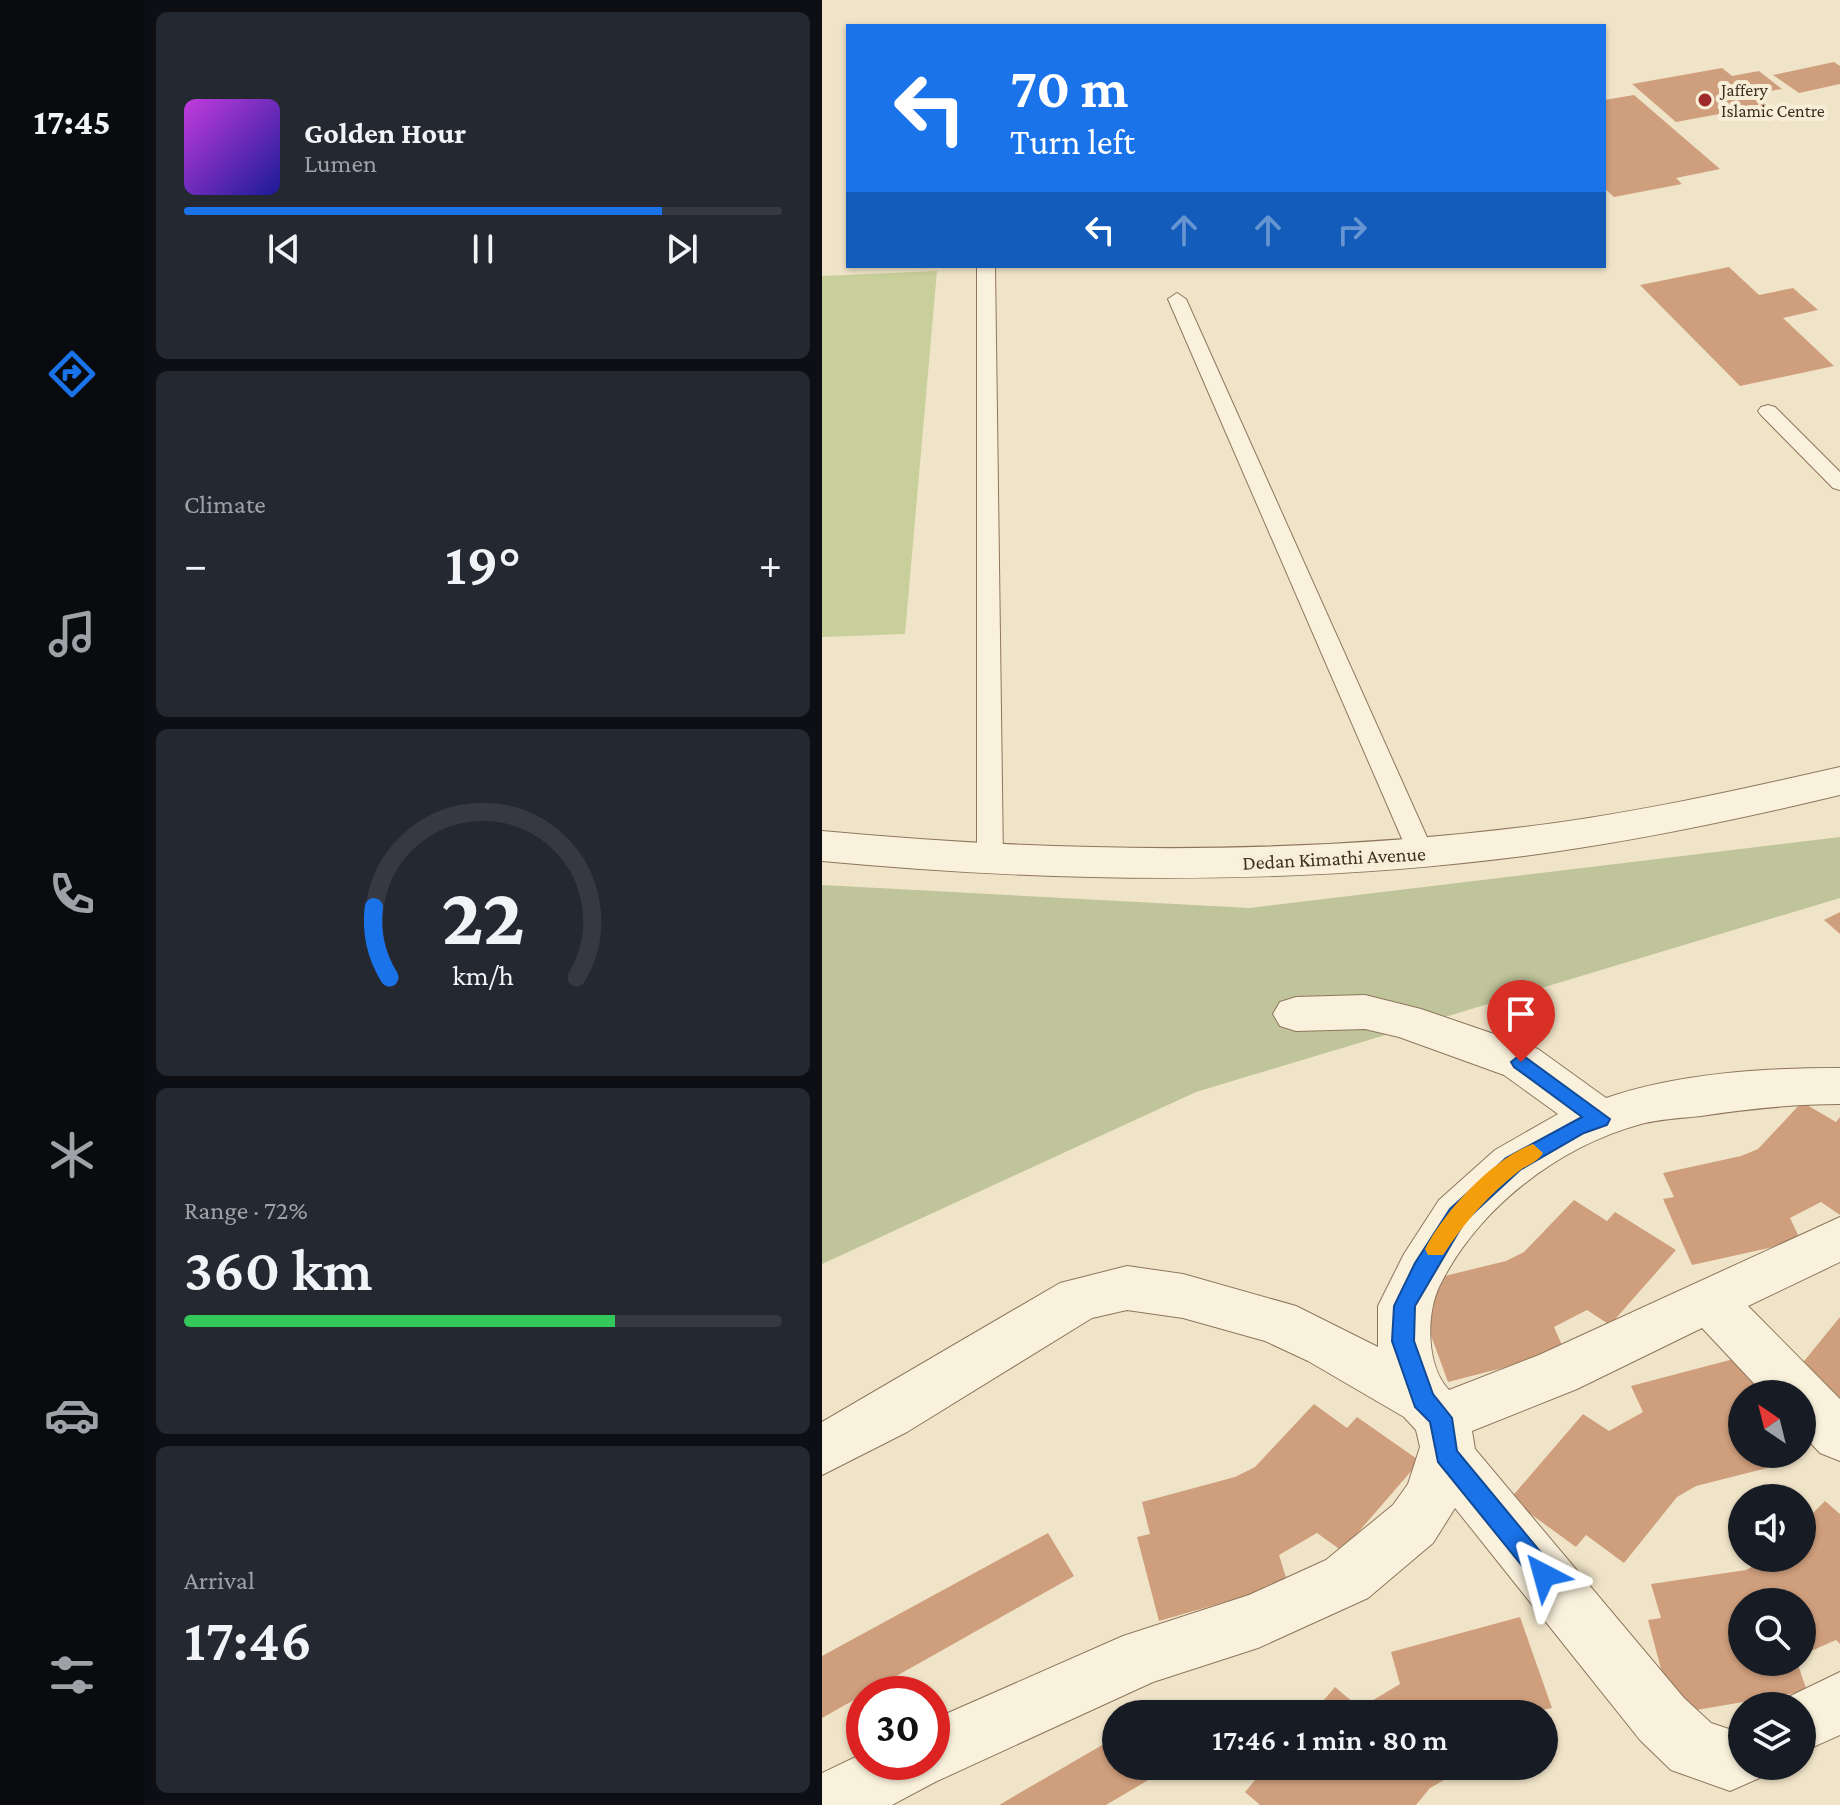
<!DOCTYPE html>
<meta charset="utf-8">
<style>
body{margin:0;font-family:"Crimson Pro",serif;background:#242831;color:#f1f3f6;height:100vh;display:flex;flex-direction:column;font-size:30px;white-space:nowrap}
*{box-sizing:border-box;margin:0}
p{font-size:26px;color:#9ea1a6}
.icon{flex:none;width:44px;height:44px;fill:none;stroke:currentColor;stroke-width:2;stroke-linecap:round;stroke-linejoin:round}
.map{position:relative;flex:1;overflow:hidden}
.sheet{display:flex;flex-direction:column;gap:12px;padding:12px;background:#0d0f14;width:678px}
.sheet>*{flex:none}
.banner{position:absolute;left:24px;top:24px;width:760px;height:244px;border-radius:0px;box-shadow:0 2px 6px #0004;background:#1a73e8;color:#fff;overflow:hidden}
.needle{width:52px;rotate:325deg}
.controls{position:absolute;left:906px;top:1380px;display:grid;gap:16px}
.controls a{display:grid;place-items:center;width:88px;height:88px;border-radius:50%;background:#171b24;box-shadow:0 2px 6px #0004;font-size:40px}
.speed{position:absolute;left:24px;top:1676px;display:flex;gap:16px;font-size:40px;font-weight:700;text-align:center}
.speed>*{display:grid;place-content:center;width:104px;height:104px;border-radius:50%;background:#171b24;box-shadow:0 2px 6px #0004;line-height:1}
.speed .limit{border:12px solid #d22;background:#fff;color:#111}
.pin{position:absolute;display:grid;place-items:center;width:68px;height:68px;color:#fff;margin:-82px -34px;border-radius:50% 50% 50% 0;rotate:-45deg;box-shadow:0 0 8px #0007}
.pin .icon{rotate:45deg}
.me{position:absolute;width:88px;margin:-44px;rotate:321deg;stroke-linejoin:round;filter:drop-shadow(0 0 6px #0008)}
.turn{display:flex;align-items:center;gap:28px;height:168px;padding:0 32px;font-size:36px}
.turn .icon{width:104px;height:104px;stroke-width:2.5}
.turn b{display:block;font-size:56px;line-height:68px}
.lanes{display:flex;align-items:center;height:76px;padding:0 32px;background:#0003;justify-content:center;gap:40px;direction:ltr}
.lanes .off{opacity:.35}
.big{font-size:60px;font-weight:600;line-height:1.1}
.sheet .tile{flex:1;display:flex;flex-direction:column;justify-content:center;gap:12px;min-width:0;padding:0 28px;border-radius:12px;background:#242831}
.sheet .dial{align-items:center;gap:0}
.dial svg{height:208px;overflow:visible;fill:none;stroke:#363941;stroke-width:7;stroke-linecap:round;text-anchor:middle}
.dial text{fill:#f1f3f6;stroke:none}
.song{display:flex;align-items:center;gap:24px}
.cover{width:96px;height:96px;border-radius:12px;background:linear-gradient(135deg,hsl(290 70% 55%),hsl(240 70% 35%))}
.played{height:8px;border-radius:4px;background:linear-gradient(90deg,#1a73e8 80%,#363941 80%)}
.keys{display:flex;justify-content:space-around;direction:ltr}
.heat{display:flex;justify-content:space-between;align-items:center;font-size:44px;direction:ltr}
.charge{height:12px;border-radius:6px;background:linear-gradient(90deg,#34c759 72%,#363941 0)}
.trip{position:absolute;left:280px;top:1700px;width:456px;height:80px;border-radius:40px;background:#171b24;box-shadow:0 2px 6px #0004;font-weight:600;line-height:80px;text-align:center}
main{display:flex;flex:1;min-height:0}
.tab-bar{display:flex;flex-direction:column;width:144px;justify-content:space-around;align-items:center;background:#090b0e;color:#9ea1a6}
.tab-bar .icon{width:56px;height:56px}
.tab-bar .selected{color:#1a73e8}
.tab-bar b{font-size:36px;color:#f1f3f6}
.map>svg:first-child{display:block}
.green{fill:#c9cf9b}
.cemetery{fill:#bfc49a}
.building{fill:#cf9f7d}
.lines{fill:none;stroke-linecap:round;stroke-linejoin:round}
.service-casing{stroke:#8d765c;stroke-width:2}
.minor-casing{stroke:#8d765c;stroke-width:2}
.tertiary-casing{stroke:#8d765c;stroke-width:2}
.service{fill:#faf1dc;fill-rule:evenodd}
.minor{fill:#faf1dc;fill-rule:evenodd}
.tertiary{fill:#faf1dc;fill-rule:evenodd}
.route{fill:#1a73e8;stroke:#114b97;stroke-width:2}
.slow{fill:#f59e0b}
.poi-dot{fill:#9e2a2b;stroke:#f7eed8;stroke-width:3}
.labels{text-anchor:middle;stroke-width:8;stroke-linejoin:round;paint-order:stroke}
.far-poi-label{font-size:18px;fill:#3d2e20;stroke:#f7eed8;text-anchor:start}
.street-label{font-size:20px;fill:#3d2e20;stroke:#f7eed8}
</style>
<main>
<nav class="tab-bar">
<b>17:45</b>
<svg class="icon selected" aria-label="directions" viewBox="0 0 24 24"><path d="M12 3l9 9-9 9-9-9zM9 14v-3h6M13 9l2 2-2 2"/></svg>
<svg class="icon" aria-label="music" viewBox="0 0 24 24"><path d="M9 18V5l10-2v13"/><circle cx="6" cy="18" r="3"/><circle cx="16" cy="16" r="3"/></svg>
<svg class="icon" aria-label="phone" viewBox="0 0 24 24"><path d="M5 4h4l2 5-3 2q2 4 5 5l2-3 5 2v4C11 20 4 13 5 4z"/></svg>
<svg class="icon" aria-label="climate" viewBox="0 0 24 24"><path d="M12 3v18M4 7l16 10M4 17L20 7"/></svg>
<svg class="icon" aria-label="car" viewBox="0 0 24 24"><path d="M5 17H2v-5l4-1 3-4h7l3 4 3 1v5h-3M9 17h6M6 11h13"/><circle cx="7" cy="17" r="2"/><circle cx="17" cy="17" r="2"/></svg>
<svg class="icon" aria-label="filters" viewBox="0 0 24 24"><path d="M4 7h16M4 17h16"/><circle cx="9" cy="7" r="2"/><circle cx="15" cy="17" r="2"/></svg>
</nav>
<section class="sheet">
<div class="tile">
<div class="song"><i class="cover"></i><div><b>Golden Hour</b><p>Lumen</p></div></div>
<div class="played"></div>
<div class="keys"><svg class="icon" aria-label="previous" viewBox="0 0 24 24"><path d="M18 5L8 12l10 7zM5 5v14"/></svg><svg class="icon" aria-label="pause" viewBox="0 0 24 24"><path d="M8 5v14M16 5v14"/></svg><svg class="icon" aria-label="next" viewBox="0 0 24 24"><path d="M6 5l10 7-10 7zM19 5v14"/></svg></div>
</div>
<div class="tile"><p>Climate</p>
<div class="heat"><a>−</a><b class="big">19°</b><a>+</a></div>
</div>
<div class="tile dial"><svg viewBox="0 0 100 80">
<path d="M14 69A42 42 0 1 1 86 69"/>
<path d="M14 69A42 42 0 0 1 8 42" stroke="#1a73e8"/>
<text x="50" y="56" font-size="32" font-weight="700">22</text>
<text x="50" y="72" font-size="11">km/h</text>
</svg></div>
<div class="tile"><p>Range · 72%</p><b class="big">360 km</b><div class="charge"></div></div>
<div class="tile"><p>Arrival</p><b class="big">17:46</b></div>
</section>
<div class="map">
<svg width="1018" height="1805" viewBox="0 0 1018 1805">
<rect width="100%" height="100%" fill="#f0e4c8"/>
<path class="green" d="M115 271 83 634 0 637V276Z"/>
<path class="cemetery" d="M1018 837V898L374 1092 0 1264V885L428 908Z"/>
<g class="building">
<path d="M1012 62 1018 66V84L977 93 951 75Z"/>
<path d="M900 68 910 76 937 71 960 89 932 94 946 105 854 122 810 84Z"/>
<path d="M812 95 898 169 854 178 860 184 792 197 782 188V100Z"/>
<path d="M907 267 937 295 971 288 996 310 961 318 1012 366 918 386 818 285Z"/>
<path d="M1018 912V934L1002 920Z"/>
<path d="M980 1102 1014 1122 1018 1117V1215L999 1202 968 1218 979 1241 870 1265 841 1199 852 1197 841 1173 919 1156 936 1149Z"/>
<path d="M752 1200 785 1221 793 1212 854 1250 788 1325 765 1310 732 1327 743 1352 626 1382 600 1311 612 1307 602 1281 684 1261 702 1252Z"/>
<path d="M1018 1317V1399L974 1371Z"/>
<path d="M923 1356 942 1394H920V1454H957L961 1464 874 1486 855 1497 802 1563 764 1535 754 1547 688 1499 761 1414 787 1431 821 1412 809 1386Z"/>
<path d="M492 1404 525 1428 535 1417 598 1461 520 1551 495 1533 457 1555 466 1584 337 1621 315 1537 328 1534 320 1502 413 1477 433 1467Z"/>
<path d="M1003 1501 1018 1514V1644L1014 1640 980 1655V1602H920V1662H975L985 1691 851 1714 826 1620 839 1618 829 1584 924 1570 947 1558H980V1524Z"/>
<path d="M226 1533 252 1576 0 1718V1656Z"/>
<path d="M698 1617 730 1708 716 1711 717 1714H490L513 1687 538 1708 578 1684 569 1652Z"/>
<path d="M294 1737V1766H350L284 1805H177Z"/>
<path d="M445 1766H660V1767L629 1776 608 1788 594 1805H438L423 1792Z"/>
</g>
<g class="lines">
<defs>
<g id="service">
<path d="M155 266H173L181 860 177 866H159L155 860Z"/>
<path d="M355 293 364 299 613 855 609 861H591L587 855 346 299Z"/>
<path d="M946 405 953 407 1018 472V490L1011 488 939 415 936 411 939 407Z"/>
</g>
<g id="minor">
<path d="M543 995 599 1009 716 1049 784 1098C856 1073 942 1068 1018 1068V1104C971 1104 926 1109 879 1116 859 1118 838 1119 819 1124 735 1147 655 1209 617 1287 604 1315 604 1366 627 1390L717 1355 1018 1217V1262L926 1306 1018 1399V1461L998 1453 980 1434V1394H942L880 1328 755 1389 650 1431 653 1449 862 1698 889 1723 907 1729 920 1723V1766H946L942 1776 908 1791 849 1770 818 1740 633 1508 611 1543 546 1598 436 1648 331 1682 113 1782 70 1805H0V1773L42 1753V1762H110V1720L301 1636 427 1595 504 1560 571 1505 586 1484 598 1447 594 1430 582 1417 486 1361 443 1341 361 1318 305 1310 270 1318 85 1432 0 1475V1422L238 1283 305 1266 361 1274 474 1306 556 1347V1306L582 1254 617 1200 673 1150 736 1114 682 1075 577 1037 543 1029 474 1031 458 1026 451 1014 458 1002 474 997Z"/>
<path d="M1018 1672V1735L980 1752V1706H956L958 1701Z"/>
</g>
<path id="tertiary" d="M1018 767V795C914 820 809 842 702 856 469 886 234 883 0 861V831C234 853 468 856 702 827 809 814 913 791 1018 767Z"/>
</defs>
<use href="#service" class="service-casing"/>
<use href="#minor" class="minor-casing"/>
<use href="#tertiary" class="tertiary-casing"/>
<use href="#service" class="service"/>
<use href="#minor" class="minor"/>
<use href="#tertiary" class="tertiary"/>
</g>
<path class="route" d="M699 1054 788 1119 785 1125 762 1133 698 1170 643 1221 593 1306 592 1341 611 1394 630 1418 635 1451 731 1567 734 1575 731 1583 722 1586 714 1583 616 1462 608 1422 593 1407 570 1341 572 1306 593 1263 628 1209 684 1158 760 1117 692 1067 689 1062Z"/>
<path class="slow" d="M711 1144 721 1153C716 1162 705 1165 697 1171 666 1195 642 1223 621 1255H606L603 1249C622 1212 671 1158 711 1144Z"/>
<circle class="poi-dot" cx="883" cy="100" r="8"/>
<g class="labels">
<g class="far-poi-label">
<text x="899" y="96">Jaffery<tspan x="899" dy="21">Islamic Centre</tspan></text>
</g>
<g class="street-label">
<text transform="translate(512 858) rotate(-3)" y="7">Dedan Kimathi Avenue</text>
</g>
</g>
</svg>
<div class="controls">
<a><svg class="needle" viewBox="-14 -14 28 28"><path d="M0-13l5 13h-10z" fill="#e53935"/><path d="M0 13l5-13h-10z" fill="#9ea1a6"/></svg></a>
<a><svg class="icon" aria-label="sound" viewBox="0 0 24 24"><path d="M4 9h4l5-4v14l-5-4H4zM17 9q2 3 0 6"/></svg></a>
<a><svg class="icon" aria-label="search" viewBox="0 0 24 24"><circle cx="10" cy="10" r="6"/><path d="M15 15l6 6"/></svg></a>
<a><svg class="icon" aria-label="layers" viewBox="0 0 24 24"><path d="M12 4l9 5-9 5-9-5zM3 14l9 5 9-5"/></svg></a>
</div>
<div class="speed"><div class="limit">30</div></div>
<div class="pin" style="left:699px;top:1062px;background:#d93025"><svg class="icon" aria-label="arrive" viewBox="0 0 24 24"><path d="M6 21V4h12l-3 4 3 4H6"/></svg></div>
<svg class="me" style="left:722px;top:1575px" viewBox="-20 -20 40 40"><path d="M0-17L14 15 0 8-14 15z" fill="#1a73e8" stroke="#fff" stroke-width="4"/></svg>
<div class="trip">17:46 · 1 min · 80 m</div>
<div class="banner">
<div class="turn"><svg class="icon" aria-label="left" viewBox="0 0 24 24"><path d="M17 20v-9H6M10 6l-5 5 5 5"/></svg><div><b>70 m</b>Turn left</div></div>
<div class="lanes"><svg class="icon" aria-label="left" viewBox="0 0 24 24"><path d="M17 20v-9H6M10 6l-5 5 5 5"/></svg><svg class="icon off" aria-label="ahead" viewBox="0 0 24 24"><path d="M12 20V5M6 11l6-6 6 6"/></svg><svg class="icon off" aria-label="ahead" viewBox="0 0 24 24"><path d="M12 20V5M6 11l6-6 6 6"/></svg><svg class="icon off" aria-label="right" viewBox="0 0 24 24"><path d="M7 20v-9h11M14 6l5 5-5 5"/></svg></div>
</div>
</div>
</main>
